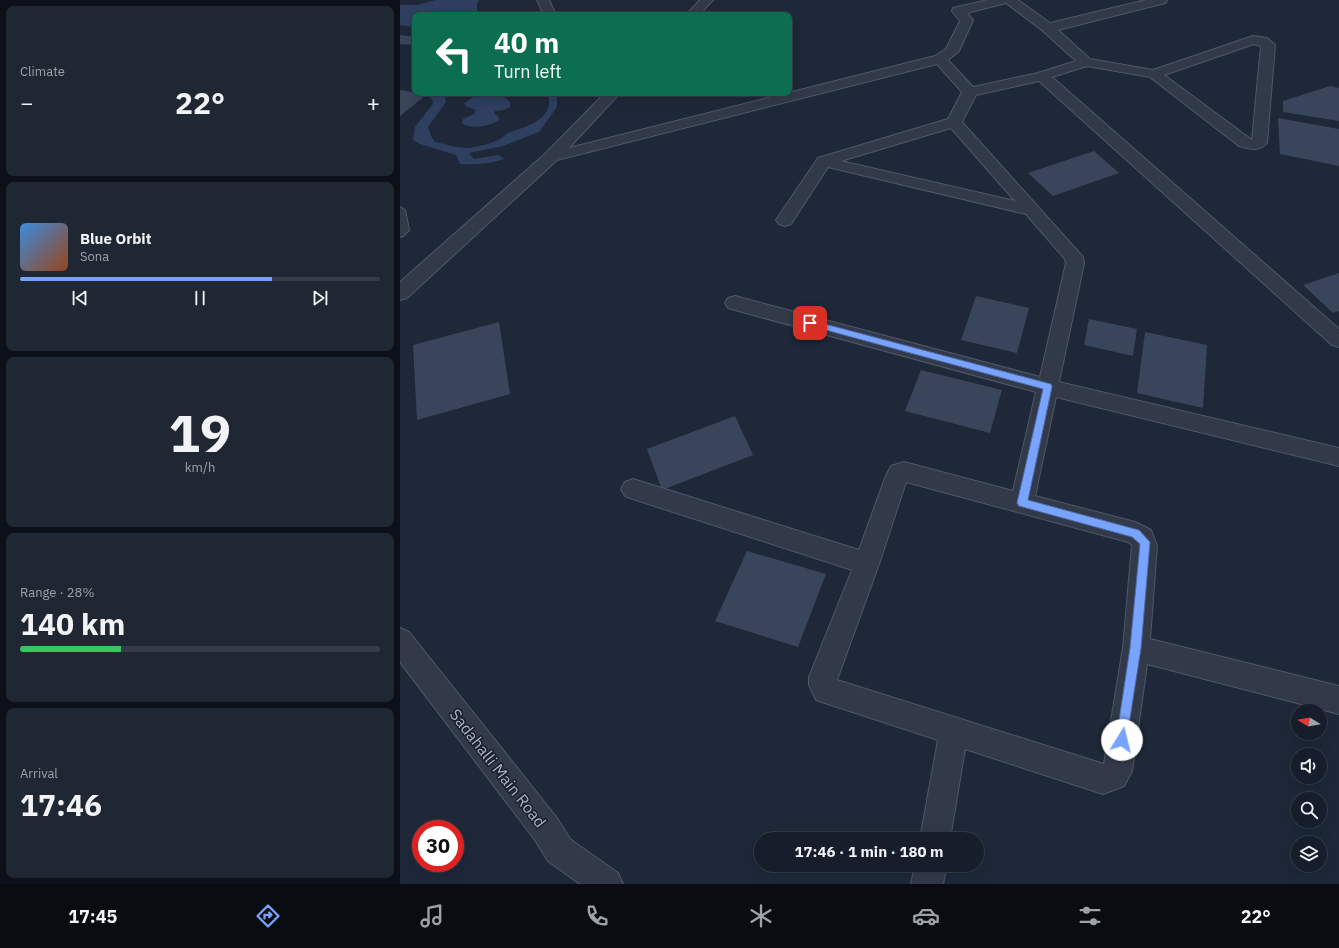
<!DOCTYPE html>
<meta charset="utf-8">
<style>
body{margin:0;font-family:"IBM Plex Sans",sans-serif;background:#1f2733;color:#f1f3f6;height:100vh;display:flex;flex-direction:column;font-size:15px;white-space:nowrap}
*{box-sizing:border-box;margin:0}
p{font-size:13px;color:#9ea2a9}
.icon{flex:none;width:22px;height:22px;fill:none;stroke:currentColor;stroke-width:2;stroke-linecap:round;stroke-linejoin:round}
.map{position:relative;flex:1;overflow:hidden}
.drawer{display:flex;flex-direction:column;gap:6px;padding:6px;background:#0c1018;width:400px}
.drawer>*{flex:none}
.hud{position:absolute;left:12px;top:12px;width:380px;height:84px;border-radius:8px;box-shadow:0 4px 16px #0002,0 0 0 1px #353c47;background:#0b6e4f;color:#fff;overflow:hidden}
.needle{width:26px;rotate:281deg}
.buttons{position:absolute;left:891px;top:704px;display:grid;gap:8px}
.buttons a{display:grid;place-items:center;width:36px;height:36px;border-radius:50%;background:#161e2b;box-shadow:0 4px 16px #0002,0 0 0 1px #353c47;font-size:20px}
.speed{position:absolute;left:12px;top:820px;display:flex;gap:8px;font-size:20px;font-weight:700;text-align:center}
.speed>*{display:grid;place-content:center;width:52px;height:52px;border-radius:50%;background:#161e2b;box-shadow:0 4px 16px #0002,0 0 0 1px #353c47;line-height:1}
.speed .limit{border:6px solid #d22;background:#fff;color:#111}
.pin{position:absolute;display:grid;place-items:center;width:34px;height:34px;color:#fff;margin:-17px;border-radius:8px;box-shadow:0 2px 6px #0006}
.me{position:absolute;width:44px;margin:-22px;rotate:9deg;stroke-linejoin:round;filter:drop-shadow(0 0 3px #0008)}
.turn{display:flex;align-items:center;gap:14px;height:84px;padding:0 16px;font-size:18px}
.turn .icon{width:52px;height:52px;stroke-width:2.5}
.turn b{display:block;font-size:28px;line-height:34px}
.big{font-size:30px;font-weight:700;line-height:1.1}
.drawer .widget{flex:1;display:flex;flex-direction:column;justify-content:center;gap:6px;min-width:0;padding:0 14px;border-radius:8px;background:#1f2733}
.drawer .dial{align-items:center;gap:0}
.dial b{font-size:52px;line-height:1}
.song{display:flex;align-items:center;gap:12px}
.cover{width:48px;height:48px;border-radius:6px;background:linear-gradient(135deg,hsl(210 70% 55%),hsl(20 70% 35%))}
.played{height:4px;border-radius:2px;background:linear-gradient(90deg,#78a4ff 70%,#353c47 70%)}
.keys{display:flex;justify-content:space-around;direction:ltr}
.heat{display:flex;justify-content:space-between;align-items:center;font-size:22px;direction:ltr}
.charge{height:6px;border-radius:3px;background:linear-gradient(90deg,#34c759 28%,#353c47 0)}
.trip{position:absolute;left:354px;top:832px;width:230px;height:40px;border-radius:20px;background:#161e2b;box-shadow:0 4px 16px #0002,0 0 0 1px #353c47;font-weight:700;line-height:40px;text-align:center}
.dock{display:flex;height:64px;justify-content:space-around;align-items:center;background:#090c11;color:#9ea2a9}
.dock .icon{width:28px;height:28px}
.dock .current{color:#78a4ff}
.dock b{font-size:18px;color:#f1f3f6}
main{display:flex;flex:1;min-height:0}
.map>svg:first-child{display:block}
.water{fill:#2e3f60}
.building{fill:#39455a}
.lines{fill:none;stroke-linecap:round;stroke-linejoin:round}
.service-casing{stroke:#4f5768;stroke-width:2}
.minor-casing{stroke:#4f5768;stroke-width:2}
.tertiary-casing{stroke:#4f5768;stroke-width:2}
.service{fill:#323a4a;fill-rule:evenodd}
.minor{fill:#323a4a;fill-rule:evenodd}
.tertiary{fill:#323a4a;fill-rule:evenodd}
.route{fill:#78a4ff;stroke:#4e6ba6}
.labels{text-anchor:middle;stroke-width:3;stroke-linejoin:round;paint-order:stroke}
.near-street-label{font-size:16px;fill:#acb4c7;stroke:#171f2e}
</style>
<main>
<section class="drawer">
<div class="widget"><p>Climate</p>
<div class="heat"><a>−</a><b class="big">22°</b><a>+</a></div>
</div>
<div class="widget">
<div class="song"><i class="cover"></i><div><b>Blue Orbit</b><p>Sona</p></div></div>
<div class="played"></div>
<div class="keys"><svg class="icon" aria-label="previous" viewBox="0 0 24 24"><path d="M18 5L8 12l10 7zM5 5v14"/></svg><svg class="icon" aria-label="pause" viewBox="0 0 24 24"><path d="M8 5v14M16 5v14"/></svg><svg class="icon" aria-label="next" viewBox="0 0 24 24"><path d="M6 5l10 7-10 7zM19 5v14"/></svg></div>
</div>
<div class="widget dial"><b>19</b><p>km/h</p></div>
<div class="widget"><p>Range · 28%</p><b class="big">140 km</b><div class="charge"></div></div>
<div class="widget"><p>Arrival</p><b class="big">17:46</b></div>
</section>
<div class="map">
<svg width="939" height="884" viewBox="0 0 939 884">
<rect width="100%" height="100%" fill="#1e2839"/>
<g class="water">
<path d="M36 0H79L77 3V15H15V27L0 25V5H17Z"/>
<path d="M27 93H44L46 102 28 127 31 136 35 142C45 144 56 148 66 148 75 148 90 144 98 140 102 139 105 135 108 133 127 126 155 120 148 93H157V107L139 132 103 146 69 153 74 159 99 155 104 159C89 164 76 165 60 164L56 155 20 144 13 140 15 127 32 105 33 101Z"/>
<path d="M80 93H105L104 97 110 102V107L104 110 95 111 94 114 98 116 99 120C92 126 70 130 62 123L63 119 74 114 76 110 66 106 64 103Z"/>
</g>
<g class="building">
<path d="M0 35 15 37V45L0 44Z"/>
<path d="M930 86 939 88V121L883 112V101Z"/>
<path d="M2 90 26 95 0 116V91Z"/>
<path d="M878 118 939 129V166L880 154Z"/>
<path d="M694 151 719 173 653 196 628 173Z"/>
<path d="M939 273V311L933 313 903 285Z"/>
<path d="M576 296 629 308 617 353 561 340Z"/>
<path d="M689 319 737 329 733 356 684 345Z"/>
<path d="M99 322 110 394 17 420 13 345Z"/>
<path d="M745 332 807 345 803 408 737 393Z"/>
<path d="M521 370 602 390 590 433 505 411Z"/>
<path d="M335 416 353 455 262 490 247 449Z"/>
<path d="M347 551 426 574 398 647 315 621Z"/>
</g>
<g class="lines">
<defs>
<path id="service" d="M0 207 5 210 9 230 3 236 0 237Z"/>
<g id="minor">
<path d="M137 0H149L156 15H144Z"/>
<path d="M300 0H313L299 15H286Z"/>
<path d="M588 0H618L650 23 746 0H767L765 3 658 30 690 59 753 70 853 36 867 38 875 45 867 143C860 152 849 149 839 146L750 77 687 66 652 77 939 329V347L932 345 639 81 576 95 562 122 683 257 684 263 659 382 939 448V466L656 397 635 496 735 522 751 530 757 546 750 639 939 686V714L747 664 732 771 724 786 703 794 565 749 550 839H520L538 740 416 700 409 685V677L452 570 233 499 225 496 221 489 225 482 233 479 459 550 485 478 491 466 504 462 613 491 636 392 335 310 328 308 325 303 328 298 335 296 640 377 666 263 665 259 626 214 428 167 391 224 385 226 379 224 376 220 418 158 548 119 562 92 537 64 157 160 7 298 0 300V282L145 154 205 93H220L169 148 535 56 546 49 560 21 552 11 553 8ZM606 3 643 31 676 61 638 73 573 87 548 60 559 51 573 20 567 13ZM854 44 861 46 852 140 764 75ZM551 128 615 201 441 161ZM506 482 728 542 732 545 723 648 704 764 437 680 479 564Z"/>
<path d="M515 865H547L543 884H511Z"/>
</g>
<path id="tertiary" d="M0 628 9 632 157 818 170 839 218 873 223 884H180L148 861 135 840 0 662Z"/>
</defs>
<use href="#service" class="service-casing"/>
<use href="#minor" class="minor-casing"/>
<use href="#tertiary" class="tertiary-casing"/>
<use href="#service" class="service"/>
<use href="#minor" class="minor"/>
<use href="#tertiary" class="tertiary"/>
</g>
<path class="route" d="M410 320 651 384 652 387 628 500 735 529 739 530 750 542 741 648 726 744 722 746 718 744 716 740 730 648 740 544 732 537 619 506 617 503 643 389 407 325V321Z"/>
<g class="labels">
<g class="near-street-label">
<text transform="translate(98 768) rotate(52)" y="6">Sadahalli Main Road</text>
</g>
</g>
</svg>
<div class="buttons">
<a><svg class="needle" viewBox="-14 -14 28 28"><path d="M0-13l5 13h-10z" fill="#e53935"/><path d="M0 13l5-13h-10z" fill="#9ea2a9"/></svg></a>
<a><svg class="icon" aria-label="sound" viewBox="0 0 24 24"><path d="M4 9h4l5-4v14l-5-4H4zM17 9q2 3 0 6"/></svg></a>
<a><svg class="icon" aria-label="search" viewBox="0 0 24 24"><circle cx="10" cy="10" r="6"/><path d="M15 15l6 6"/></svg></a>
<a><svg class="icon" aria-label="layers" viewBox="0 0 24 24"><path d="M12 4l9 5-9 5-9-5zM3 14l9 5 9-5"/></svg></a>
</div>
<div class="speed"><div class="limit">30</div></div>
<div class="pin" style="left:410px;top:323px;background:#d93025"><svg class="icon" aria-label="arrive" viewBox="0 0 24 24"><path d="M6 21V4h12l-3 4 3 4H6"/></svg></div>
<svg class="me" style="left:722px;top:740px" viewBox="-20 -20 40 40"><circle r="19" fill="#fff"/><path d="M0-13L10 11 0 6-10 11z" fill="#78a4ff"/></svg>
<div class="trip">17:46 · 1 min · 180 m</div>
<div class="hud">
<div class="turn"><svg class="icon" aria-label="left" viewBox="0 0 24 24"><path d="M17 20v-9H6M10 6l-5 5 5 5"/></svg><div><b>40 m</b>Turn left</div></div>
</div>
</div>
</main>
<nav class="dock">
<b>17:45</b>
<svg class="icon current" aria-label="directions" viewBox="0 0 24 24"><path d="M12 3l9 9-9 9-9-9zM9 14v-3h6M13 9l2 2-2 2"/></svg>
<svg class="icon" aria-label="music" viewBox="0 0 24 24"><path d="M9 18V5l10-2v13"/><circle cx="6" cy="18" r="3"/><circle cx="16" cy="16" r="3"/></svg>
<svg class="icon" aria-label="phone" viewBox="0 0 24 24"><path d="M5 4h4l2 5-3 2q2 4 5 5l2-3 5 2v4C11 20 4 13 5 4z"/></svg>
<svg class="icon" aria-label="climate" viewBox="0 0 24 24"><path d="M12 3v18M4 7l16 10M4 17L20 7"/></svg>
<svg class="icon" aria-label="car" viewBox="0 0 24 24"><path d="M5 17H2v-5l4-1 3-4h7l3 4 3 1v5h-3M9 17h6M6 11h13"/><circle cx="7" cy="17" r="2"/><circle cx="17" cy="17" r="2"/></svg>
<svg class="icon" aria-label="filters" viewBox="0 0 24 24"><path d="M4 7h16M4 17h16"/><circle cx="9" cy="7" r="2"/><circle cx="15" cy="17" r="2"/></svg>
<b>22°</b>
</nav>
